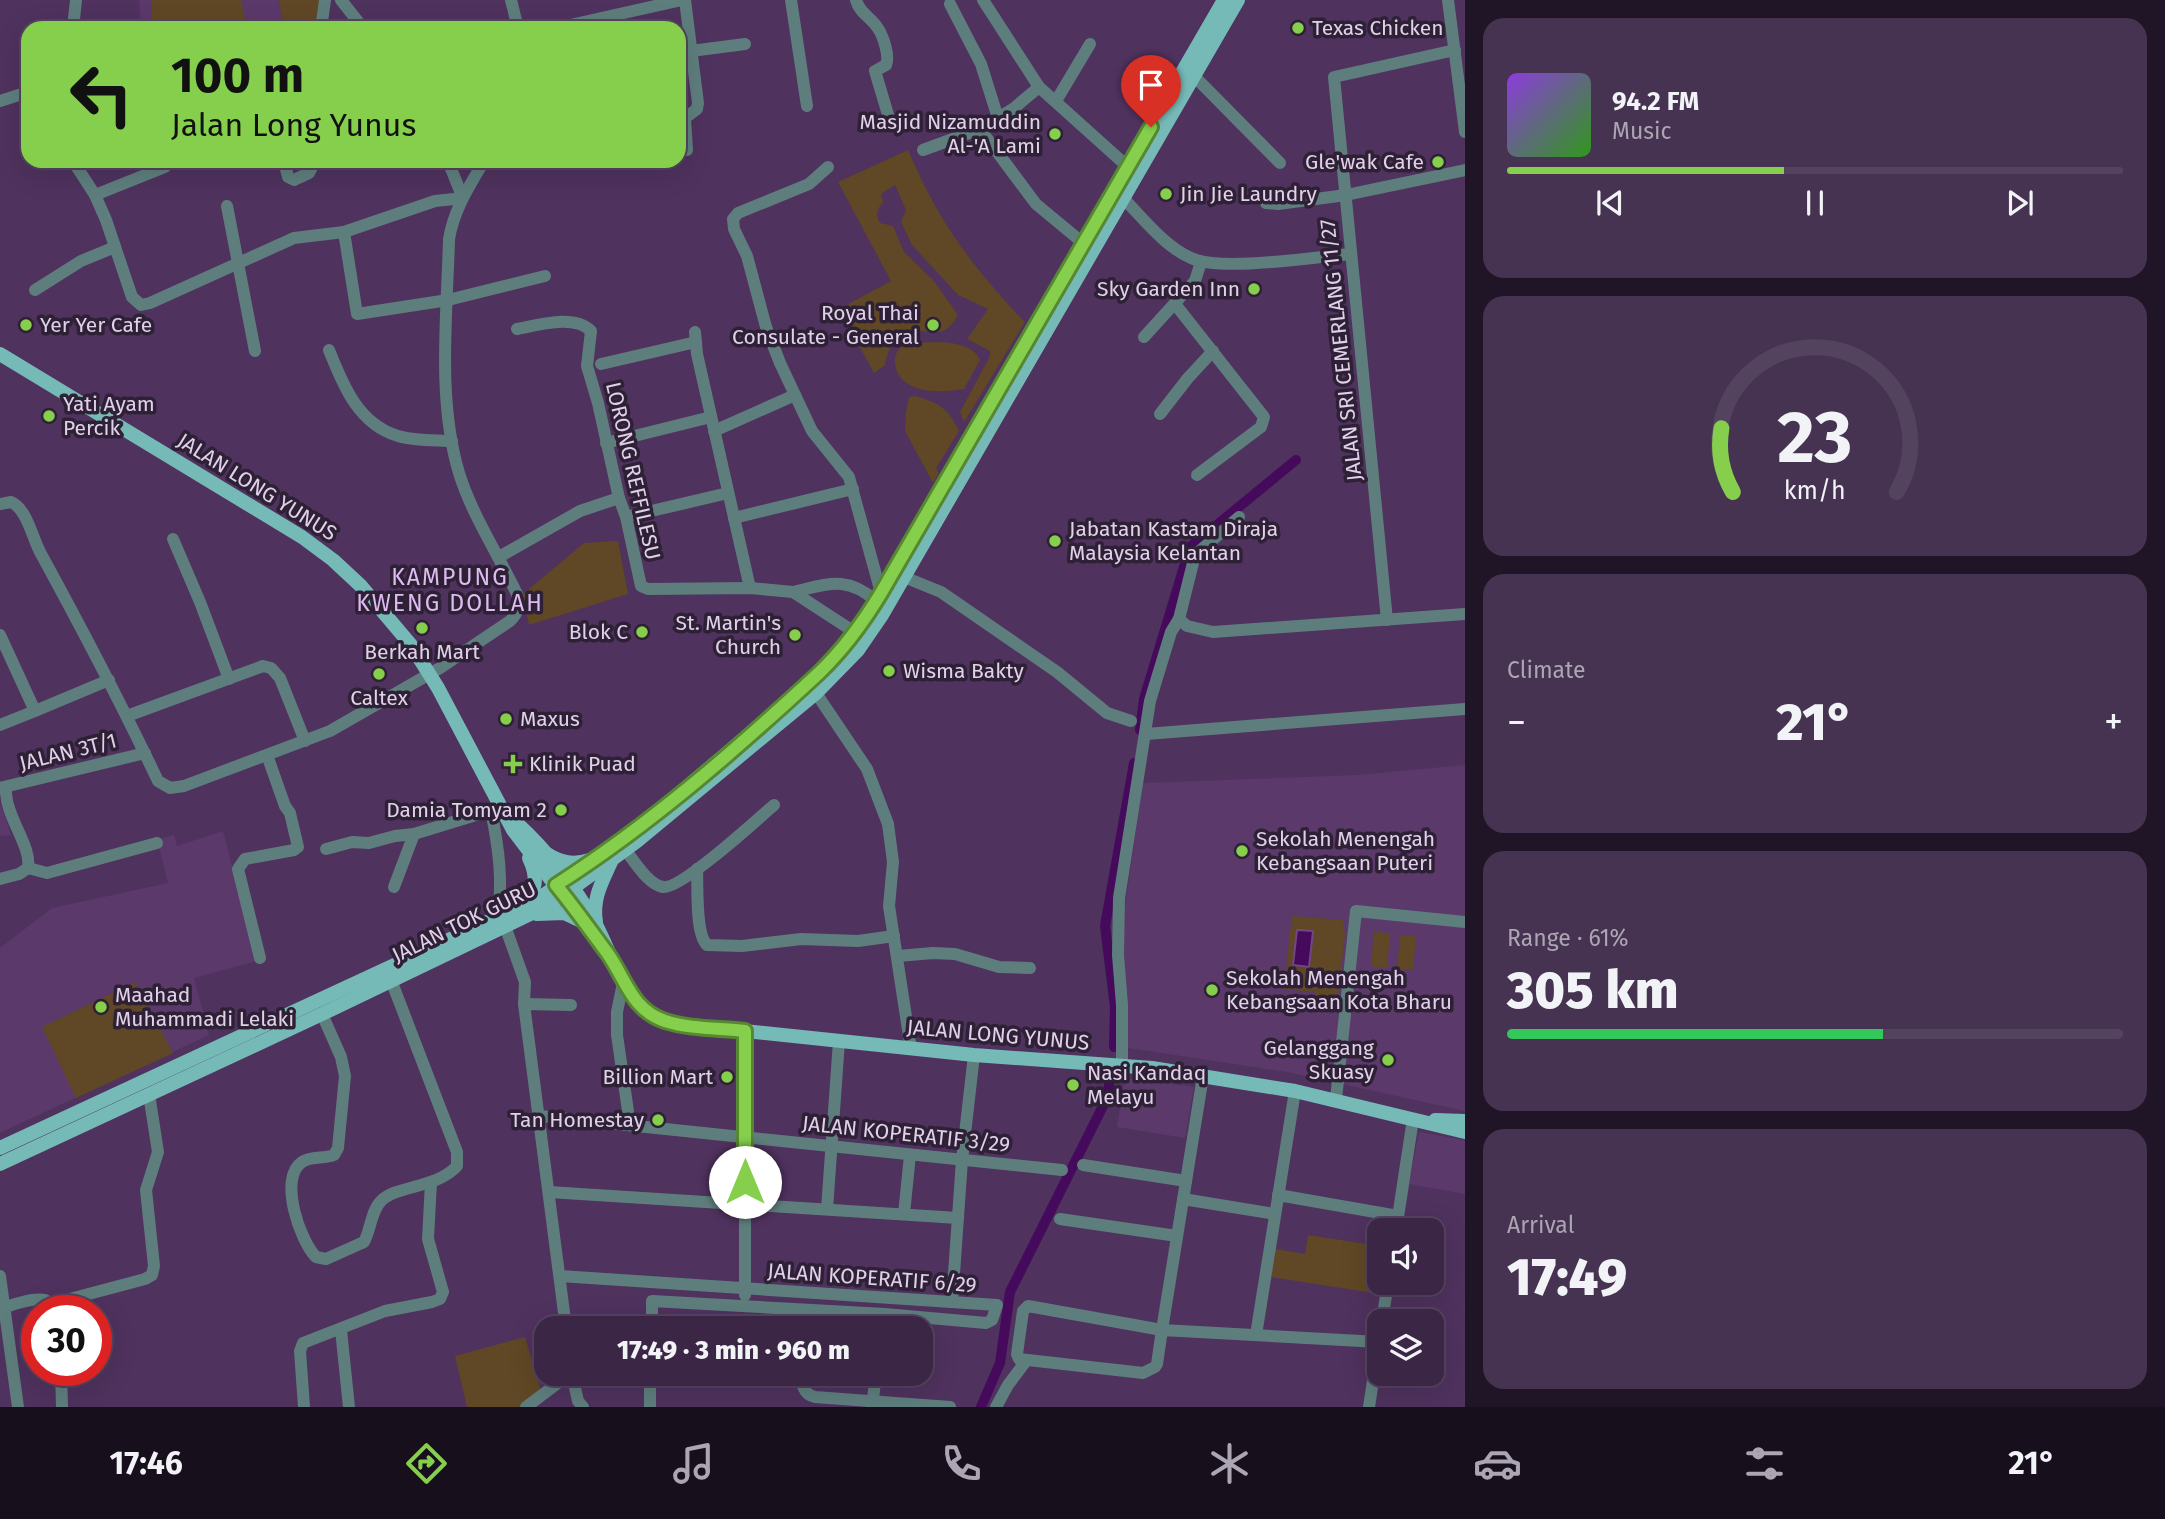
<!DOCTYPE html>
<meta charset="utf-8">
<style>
body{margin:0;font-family:"Fira Sans",sans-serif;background:#463251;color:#f1f3f6;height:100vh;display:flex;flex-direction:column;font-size:26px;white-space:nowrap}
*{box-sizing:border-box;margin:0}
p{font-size:23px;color:#aca5b3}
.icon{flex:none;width:38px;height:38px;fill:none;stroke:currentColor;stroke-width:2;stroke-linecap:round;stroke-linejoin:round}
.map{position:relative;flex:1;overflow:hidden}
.details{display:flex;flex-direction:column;gap:18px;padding:18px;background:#201526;width:700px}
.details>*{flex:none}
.hud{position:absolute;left:21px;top:21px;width:665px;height:147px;border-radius:21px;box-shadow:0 7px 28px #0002,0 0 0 2px #54435f;background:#85cf4c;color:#111;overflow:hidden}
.tools{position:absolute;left:1367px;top:1218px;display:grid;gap:14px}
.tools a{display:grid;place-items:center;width:77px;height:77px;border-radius:14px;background:#3b2646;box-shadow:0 7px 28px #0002,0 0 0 2px #54435f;font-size:35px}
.speed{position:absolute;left:21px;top:1295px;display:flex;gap:14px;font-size:35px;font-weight:700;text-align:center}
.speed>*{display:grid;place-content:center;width:91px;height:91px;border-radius:50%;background:#3b2646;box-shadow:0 7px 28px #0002,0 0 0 2px #54435f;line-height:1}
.speed .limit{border:10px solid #d22;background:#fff;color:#111}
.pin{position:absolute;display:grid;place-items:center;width:60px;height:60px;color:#fff;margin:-72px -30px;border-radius:50% 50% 50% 0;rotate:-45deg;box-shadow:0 0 7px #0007}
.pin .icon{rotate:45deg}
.me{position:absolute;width:77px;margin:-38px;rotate:0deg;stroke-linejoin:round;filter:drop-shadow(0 0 5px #0008)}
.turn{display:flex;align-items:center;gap:24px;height:147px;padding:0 35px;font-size:32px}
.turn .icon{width:91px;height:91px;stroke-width:2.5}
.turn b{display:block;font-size:49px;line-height:60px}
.big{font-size:52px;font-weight:800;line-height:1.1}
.details .widget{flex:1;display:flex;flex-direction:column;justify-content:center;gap:10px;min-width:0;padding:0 24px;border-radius:21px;background:#463251}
.details .dial{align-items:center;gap:0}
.dial svg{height:182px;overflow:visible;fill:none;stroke:#54435f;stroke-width:7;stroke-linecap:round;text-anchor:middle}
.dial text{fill:#f1f3f6;stroke:none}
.song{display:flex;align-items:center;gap:21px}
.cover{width:84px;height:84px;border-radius:10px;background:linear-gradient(135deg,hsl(270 70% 55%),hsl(110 70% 35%))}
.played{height:7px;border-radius:4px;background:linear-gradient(90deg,#85cf4c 45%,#54435f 45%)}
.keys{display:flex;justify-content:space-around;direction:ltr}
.heat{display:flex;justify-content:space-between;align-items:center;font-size:38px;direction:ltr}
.charge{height:10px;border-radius:5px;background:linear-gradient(90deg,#34c759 61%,#54435f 0)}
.trip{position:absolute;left:534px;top:1316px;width:399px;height:70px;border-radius:21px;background:#3b2646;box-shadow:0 7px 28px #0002,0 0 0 2px #54435f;font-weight:800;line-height:70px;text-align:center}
.tab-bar{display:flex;height:112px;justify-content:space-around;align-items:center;background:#180f1c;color:#aca5b3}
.tab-bar .icon{width:49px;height:49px}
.tab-bar .active{color:#85cf4c}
.tab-bar b{font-size:32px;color:#f1f3f6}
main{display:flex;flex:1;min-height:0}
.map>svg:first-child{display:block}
.built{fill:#5b396b}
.green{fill:#604725}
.water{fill:#450a5b;stroke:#744586;stroke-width:2}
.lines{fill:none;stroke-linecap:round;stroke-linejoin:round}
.canal{stroke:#450a5b;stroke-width:10}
.minor{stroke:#5e7e7d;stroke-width:12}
.major{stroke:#76bab8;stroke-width:14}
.route-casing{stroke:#568731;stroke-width:18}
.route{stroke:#85cf4c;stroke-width:12}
.poi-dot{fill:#85cf4c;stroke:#2e2135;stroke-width:2.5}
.labels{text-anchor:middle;stroke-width:7;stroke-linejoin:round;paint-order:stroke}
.poi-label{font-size:21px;fill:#e1d0ea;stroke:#2e2135;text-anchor:start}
.street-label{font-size:21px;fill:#e1d0ea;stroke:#2e2135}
.neighbourhood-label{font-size:23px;letter-spacing:2px;fill:#debbf0;stroke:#2e2135}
</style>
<main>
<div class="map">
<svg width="1465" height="1407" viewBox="0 0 1465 1407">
<rect width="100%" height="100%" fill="#4f325e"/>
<g class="built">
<path d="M139 0H279L283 28H141Z"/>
<path d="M1465 765V1111L1287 1072 1128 1048 1121 959 1123 918 1143 783 1357 775Z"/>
<path d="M0 802 11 835 0 836Z"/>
<path d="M223 831 257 961 194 978 209 1035 0 1133V948L52 908 168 883 159 847 156 840 174 835 177 846Z"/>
<path d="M1125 1077 1194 1087 1185 1138 1117 1127Z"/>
<path d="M1419 1132 1465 1140V1194L1409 1184Z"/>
</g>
<g class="green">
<path d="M151 0H241L247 28H152Z"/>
<path d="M279 0H320L318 21 305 28H283Z"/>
<path d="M908 150C939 222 971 266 1025 322L964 422 960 412 990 356V351L967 339 988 309 958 295 912 245 901 222 906 210 895 185 881 194 883 202C877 209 875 215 880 223L893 226 904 252 934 281 958 315C944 340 933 331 907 329 895 337 887 350 885 365L874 373 839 309 891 281 838 182Z"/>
<path d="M941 342C955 343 975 346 980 360L964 389C941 393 900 395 895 364 894 357 897 349 903 346 913 341 930 343 941 342Z"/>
<path d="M916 396C940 404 947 407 959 431L936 468 939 473 933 483 905 431 906 413 909 397Z"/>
<path d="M618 541 628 594 529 625 523 594 584 543Z"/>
<path d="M1292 916 1343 920 1345 935 1336 1010 1314 1007 1315 992 1284 989Z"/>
<path d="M1374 932 1390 933 1387 968 1371 966Z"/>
<path d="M1400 935 1416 936 1413 970 1397 969Z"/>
<path d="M135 982 173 1053 76 1098 42 1027Z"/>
<path d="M1308 1235 1379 1246 1380 1283 1379 1294 1271 1277 1276 1249 1305 1254Z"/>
<path d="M525 1337 541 1391 520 1407H467L455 1356Z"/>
</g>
<path class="water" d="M1297 930 1313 931 1309 967 1293 965Z"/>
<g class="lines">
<g class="canal">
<path d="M1140 730 1144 699 1190 547 1296 460"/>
<path d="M1114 1047 1115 1007 1105 926 1134 763"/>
<path d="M981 1407 1000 1363 1010 1292 1107 1098 1111 1074"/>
</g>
<g class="minor">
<path d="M341 0 363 28"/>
<path d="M511 0 518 28"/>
<path d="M685 0 698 103 697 109 685 118 687 150"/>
<path d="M791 0 807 106"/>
<path d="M856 0C859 12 870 17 877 27 883 35 890 56 886 65L875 71 889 118"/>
<path d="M983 0 1039 87 1128 167"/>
<path d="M1448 0 1465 132"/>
<path d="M950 4 981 64 998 118"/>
<path d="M73 28 76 0"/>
<path d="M311 28 322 22 325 0"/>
<path d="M557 28 682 0"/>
<path d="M691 51 745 44"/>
<path d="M1194 76 1280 163"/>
<path d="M0 101 28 92"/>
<path d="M1056 101 1090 44"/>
<path d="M980 129 1036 204 1083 243"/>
<path d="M923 150 980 129 1013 109 1039 87"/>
<path d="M73 161 95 195 106 220 132 297 141 305 150 303 294 238 344 232 435 201 454 199 460 201"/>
<path d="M284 161 288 177 294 180 309 173 312 167 310 161"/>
<path d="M448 161 462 196"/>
<path d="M828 167 809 184 738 213 733 219 734 229 747 256 766 327 780 363 812 431 849 477 881 593"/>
<path d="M95 195 165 167"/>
<path d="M1123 198C1143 218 1165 247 1191 258 1221 272 1315 257 1351 254"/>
<path d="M1266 203 1278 204 1346 195 1465 170"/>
<path d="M227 206 255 351"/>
<path d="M344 232 357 314 448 300 545 276"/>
<path d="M35 290 81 261 115 247"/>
<path d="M1175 304 1264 417 1261 427 1197 475"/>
<path d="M517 329C539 325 574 314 591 331L587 366 598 403 619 498 626 517 641 586 648 589 750 588 793 592 856 633"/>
<path d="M695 332 697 354 750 588"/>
<path d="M1144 337 1195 281 1201 262"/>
<path d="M329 350C343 385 358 424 398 436 414 441 435 440 452 441"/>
<path d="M601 364 696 342"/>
<path d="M1160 414 1188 378 1213 351"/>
<path d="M714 431 795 395"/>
<path d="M606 443 711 417"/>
<path d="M0 504 11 502C27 509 32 537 40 552 81 627 121 703 158 781L170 788 184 786 330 731 440 668 510 621C519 612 520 606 517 594 498 554 472 515 459 473 437 399 447 316 449 239 454 209 469 187 484 161"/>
<path d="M626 517 728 493"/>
<path d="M734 518 853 489"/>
<path d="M173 539 200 602 229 679"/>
<path d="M499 557 580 511 619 498"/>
<path d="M904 577 941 592 1057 672 1107 713 1131 721"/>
<path d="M793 592C828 584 847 575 876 601"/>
<path d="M1179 619 1187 626 1213 632 1465 614"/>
<path d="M1387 620 1334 77 1455 50"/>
<path d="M0 635 35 711 109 680"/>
<path d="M816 693 867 769 888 824 893 862 889 906 911 1049"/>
<path d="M127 716 263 666 271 668 280 678 305 741"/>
<path d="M0 725 35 711"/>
<path d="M1146 734 1465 709"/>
<path d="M6 787C4 816 32 845 28 868"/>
<path d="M0 788 145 753"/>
<path d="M491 810C498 845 504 883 497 918"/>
<path d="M326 849 352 842 369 843 395 836 414 834 502 807"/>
<path d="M625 850C635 861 647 884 663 887 680 890 757 820 774 805"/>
<path d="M28 868 47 873 157 843"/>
<path d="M697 869C698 886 695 934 707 945L742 946 801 939 858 941 894 936"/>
<path d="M0 879 19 874 28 868"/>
<path d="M394 887 414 834"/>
<path d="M505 926 525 982 524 1004"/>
<path d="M898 956 933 953 955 954 999 967 1030 968"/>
<path d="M260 958 238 869 245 859 294 850 298 847 290 813 285 806 267 755"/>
<path d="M623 983 617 1012V1035L630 1125"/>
<path d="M322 1014 341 1057 345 1076 338 1148 334 1155C324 1159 311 1156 302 1162 278 1178 300 1241 316 1257L326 1259 364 1242C371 1229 371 1211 381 1201 396 1185 436 1189 457 1166V1152L391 980"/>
<path d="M745 1031V1295"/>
<path d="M1122 1066V1005L1118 955 1119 898 1150 701 1171 632 1179 619 1195 555 1239 517"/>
<path d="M1203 1076 1162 1330 1157 1364 1155 1367 1143 1373 1019 1359 1017 1354 1023 1311 1028 1306 1162 1330 1379 1342"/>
<path d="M1336 1099 1356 911 1465 922"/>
<path d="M540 1116 1062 1170"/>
<path d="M1083 1165 1186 1181"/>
<path d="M549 1192 958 1218"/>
<path d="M1278 1195 1398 1216"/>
<path d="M1183 1199 1275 1214"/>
<path d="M827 1209 839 1041"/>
<path d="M904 1214 910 1155"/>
<path d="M1060 1219 1177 1236"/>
<path d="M1396 1230 1413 1119"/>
<path d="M0 1276 18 1407"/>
<path d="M560 1276 997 1305 992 1320 986 1323 885 1314 652 1301V1328"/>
<path d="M952 1302 962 1160 974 1055"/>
<path d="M51 1304 145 1279 152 1275 154 1266 146 1190 158 1152 149 1094"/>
<path d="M0 1310C8 1305 39 1296 47 1301 52 1303 52 1306 54 1311"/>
<path d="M1382 1321 1388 1283"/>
<path d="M566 1328 524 1004 571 1005"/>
<path d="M341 1330 349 1407"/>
<path d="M1256 1335 1295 1091"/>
<path d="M61 1370 62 1407"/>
<path d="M572 1374 578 1401 583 1407"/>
<path d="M650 1374V1407"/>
<path d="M802 1374C802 1385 803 1394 815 1397L950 1407"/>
<path d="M304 1407 300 1351 303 1343 385 1311 432 1302 440 1299 443 1292 428 1239 431 1182"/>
<path d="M526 1407 570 1374"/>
<path d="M872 1407 876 1374"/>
<path d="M996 1407 1008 1385 1026 1361"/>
<path d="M1369 1407 1379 1342"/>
</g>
<g class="major">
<path d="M0 354 302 537 333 560 361 586 411 645 438 688 513 830 590 931"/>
<path d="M506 814C538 840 567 877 589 912 617 957 618 1010 678 1024L974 1055 1152 1068 1295 1091 1465 1132"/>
<path d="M547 854C561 863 574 865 590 860"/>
<path d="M524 903C538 890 537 874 529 858"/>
<path d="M537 914 564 913 581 921"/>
<path d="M596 922C592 899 602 882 611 862"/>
<path d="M1435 1120 1465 1121"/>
<path d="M0 1148 541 897 604 853 663 807 785 704 835 657 856 633 876 601 1224 0"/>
<path d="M0 1164 322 1014 551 904 637 841 816 693 858 650 882 615 1238 0"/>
</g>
</g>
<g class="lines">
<defs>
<path id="route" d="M745 1182V1031C719 1028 690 1029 665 1021 632 1010 626 980 608 954 591 931 574 907 556 885 650 825 737 749 819 673 844 649 863 623 881 593L1151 127"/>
</defs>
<use href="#route" class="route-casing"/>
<use href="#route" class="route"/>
</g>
<g class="poi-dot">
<circle cx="1298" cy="28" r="7"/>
<circle cx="1055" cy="134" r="7"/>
<circle cx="1438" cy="162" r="7"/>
<circle cx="1166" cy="194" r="7"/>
<circle cx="1254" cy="289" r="7"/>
<circle cx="26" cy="325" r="7"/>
<circle cx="933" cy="325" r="7"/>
<circle cx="49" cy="416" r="7"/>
<circle cx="1055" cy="541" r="7"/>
<circle cx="422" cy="628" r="7"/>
<circle cx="642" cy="632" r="7"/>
<circle cx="795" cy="635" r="7"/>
<circle cx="889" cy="671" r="7"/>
<circle cx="379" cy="674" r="7"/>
<circle cx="506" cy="719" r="7"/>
<path d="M509.5 753.5h7v7h7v7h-7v7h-7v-7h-7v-7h7z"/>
<circle cx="561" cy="810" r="7"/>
<circle cx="1242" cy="851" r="7"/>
<circle cx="1212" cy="990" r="7"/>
<circle cx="101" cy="1007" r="7"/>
<circle cx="1388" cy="1060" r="7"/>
<circle cx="727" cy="1077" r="7"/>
<circle cx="1073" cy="1085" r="7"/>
<circle cx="658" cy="1120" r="7"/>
</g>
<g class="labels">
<g class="poi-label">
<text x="1312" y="35">Texas Chicken</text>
<text x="1041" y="129" text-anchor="end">Masjid Nizamuddin<tspan x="1041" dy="24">Al-'A Lami</tspan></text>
<text x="1424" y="169" text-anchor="end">Gle'wak Cafe</text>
<text x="1180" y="201">Jin Jie Laundry</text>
<text x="1240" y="296" text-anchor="end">Sky Garden Inn</text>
<text x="919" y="320" text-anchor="end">Royal Thai<tspan x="919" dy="24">Consulate - General</tspan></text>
<text x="40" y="332">Yer Yer Cafe</text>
<text x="63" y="411">Yati Ayam<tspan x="63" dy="24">Percik</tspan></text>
<text x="1069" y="536">Jabatan Kastam Diraja<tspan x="1069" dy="24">Malaysia Kelantan</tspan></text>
<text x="781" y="630" text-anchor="end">St. Martin's<tspan x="781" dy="24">Church</tspan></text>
<text x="628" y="639" text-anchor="end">Blok C</text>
<text x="422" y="659" text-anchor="middle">Berkah Mart</text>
<text x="903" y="678">Wisma Bakty</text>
<text x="379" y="705" text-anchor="middle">Caltex</text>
<text x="520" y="726">Maxus</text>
<text x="529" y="771">Klinik Puad</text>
<text x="547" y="817" text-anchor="end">Damia Tomyam 2</text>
<text x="1256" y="846">Sekolah Menengah<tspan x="1256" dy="24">Kebangsaan Puteri</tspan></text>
<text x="1226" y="985">Sekolah Menengah<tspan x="1226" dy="24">Kebangsaan Kota Bharu</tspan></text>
<text x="115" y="1002">Maahad<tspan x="115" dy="24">Muhammadi Lelaki</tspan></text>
<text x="1374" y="1055" text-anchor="end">Gelanggang<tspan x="1374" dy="24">Skuasy</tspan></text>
<text x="1087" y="1080">Nasi Kandaq<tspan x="1087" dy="24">Melayu</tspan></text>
<text x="713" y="1084" text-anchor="end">Billion Mart</text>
<text x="644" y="1127" text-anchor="end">Tan Homestay</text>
</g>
<g class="street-label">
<text transform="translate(1341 350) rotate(-96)" y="7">JALAN SRI CEMERLANG 11/27</text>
<text transform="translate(633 471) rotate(77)" y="7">LORONG REFFILESU</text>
<text transform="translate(257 487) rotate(32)" y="7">JALAN LONG YUNUS</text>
<text transform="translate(68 752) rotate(-14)" y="7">JALAN 3T/1</text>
<text transform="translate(464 922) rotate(-26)" y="7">JALAN TOK GURU</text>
<text transform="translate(998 1035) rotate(5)" y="7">JALAN LONG YUNUS</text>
<text transform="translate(906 1134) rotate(6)" y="7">JALAN KOPERATIF 3/29</text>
<text transform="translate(872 1278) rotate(4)" y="7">JALAN KOPERATIF 6/29</text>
</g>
<g class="neighbourhood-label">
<text x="450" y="585">KAMPUNG<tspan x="450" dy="26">KWENG DOLLAH</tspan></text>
</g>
</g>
</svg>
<div class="tools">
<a><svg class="icon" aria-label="sound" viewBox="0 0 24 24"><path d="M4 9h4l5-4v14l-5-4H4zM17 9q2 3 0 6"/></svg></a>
<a><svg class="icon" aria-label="layers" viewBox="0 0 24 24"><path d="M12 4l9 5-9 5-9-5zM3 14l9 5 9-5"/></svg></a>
</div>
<div class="speed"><div class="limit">30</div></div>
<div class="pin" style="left:1151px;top:127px;background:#d93025"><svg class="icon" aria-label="arrive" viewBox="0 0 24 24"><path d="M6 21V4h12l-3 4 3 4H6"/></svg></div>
<svg class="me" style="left:745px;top:1182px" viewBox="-20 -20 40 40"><circle r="19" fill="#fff"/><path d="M0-13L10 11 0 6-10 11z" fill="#85cf4c"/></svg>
<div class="trip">17:49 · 3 min · 960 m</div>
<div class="hud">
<div class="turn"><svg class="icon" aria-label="left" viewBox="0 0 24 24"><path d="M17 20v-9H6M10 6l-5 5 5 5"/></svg><div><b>100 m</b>Jalan Long Yunus</div></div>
</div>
</div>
<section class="details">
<div class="widget">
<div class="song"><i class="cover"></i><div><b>94.2 FM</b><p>Music</p></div></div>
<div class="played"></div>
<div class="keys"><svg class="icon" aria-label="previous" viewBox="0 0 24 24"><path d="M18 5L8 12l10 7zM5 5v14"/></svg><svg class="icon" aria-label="pause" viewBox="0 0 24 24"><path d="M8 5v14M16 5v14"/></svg><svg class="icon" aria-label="next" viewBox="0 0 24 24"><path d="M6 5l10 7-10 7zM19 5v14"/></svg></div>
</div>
<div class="widget dial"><svg viewBox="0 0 100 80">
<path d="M14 69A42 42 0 1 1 86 69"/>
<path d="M14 69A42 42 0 0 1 9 41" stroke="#85cf4c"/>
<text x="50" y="56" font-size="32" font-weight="700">23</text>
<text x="50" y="72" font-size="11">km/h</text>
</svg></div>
<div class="widget"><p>Climate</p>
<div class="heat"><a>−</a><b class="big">21°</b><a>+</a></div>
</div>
<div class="widget"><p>Range · 61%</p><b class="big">305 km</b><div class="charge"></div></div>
<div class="widget"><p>Arrival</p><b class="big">17:49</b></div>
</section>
</main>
<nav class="tab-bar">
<b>17:46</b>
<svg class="icon active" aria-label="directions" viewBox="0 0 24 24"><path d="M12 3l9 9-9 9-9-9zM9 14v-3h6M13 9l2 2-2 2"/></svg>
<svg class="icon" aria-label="music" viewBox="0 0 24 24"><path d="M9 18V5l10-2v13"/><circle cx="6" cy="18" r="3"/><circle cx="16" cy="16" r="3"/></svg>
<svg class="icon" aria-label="phone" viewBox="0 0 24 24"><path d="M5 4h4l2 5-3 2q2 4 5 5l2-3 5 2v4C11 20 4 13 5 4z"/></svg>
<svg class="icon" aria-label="climate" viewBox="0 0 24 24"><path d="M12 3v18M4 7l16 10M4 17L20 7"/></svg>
<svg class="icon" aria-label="car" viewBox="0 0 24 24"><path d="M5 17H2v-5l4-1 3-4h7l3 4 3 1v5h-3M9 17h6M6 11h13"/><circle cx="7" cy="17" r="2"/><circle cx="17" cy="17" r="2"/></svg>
<svg class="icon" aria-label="filters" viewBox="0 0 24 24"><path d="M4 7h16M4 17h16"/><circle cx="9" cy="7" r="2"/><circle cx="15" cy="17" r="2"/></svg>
<b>21°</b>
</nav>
